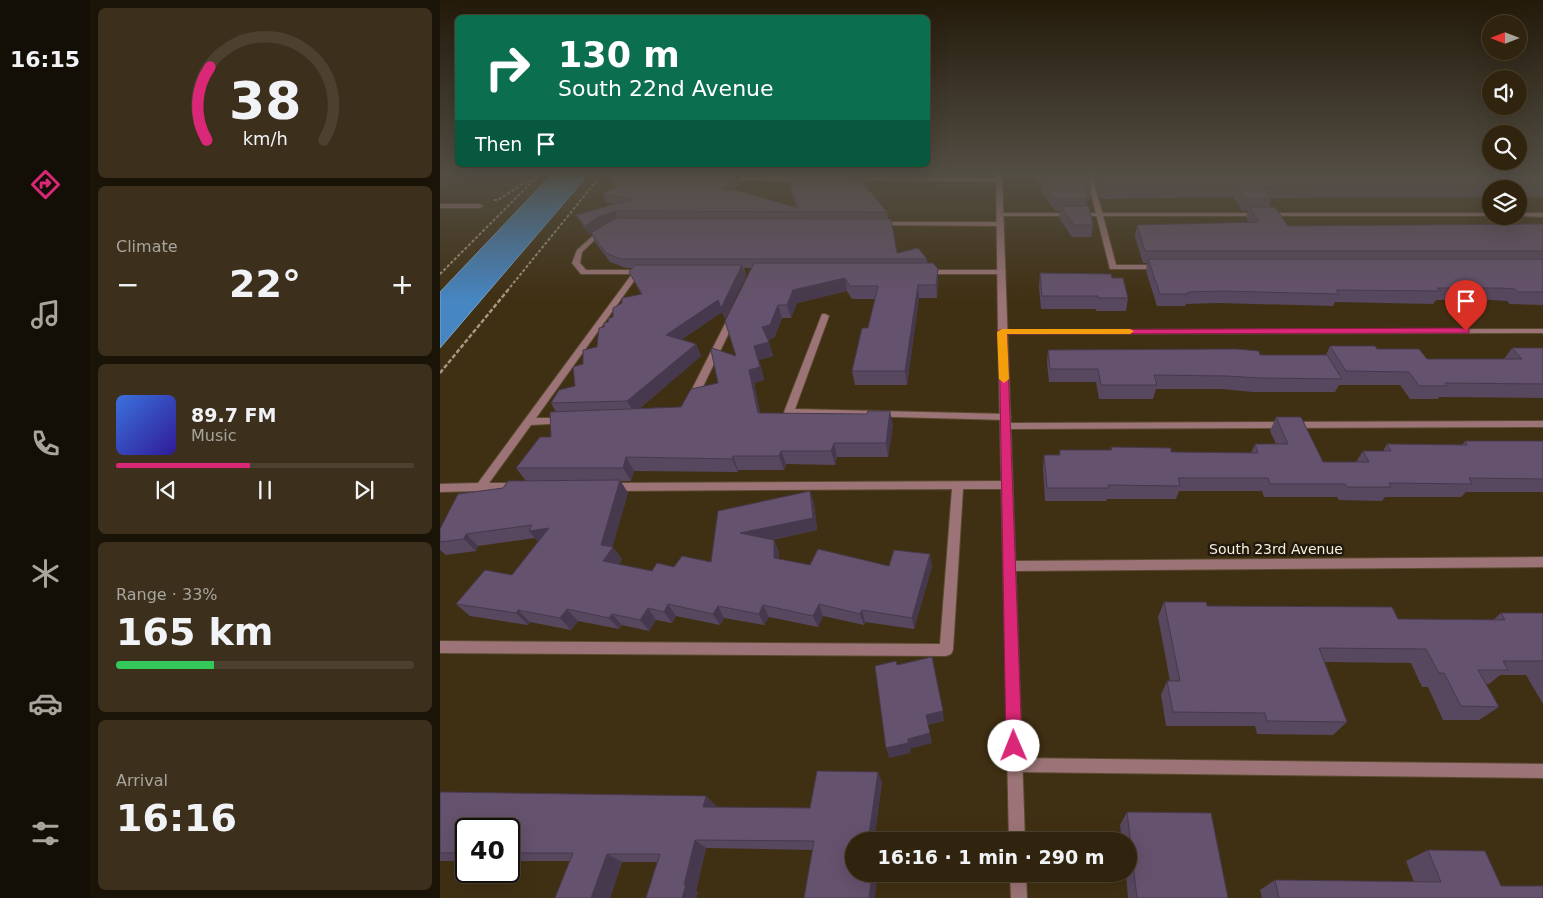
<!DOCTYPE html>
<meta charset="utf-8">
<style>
body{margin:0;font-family:"DejaVu Sans",sans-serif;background:#3c301c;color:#f1f3f6;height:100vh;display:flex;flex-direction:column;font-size:19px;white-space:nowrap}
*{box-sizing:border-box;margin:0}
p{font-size:16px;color:#a8a49e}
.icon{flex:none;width:28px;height:28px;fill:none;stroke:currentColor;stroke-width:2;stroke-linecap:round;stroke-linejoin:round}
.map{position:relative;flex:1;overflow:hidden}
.drawer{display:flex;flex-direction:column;gap:8px;padding:8px;background:#1a1408;width:350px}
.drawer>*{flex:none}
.top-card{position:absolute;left:15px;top:15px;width:475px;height:152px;border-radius:8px;box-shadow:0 5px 20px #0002,0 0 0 1px #4b412e;background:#0b6e4f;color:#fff;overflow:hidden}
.needle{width:32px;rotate:270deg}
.fabs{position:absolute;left:1042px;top:15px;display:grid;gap:10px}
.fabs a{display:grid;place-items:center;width:45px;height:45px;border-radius:50%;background:#30240e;box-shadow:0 5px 20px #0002,0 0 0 1px #4b412e;font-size:25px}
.speed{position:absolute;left:15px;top:818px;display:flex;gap:10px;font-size:25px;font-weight:700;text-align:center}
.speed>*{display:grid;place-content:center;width:65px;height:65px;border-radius:50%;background:#30240e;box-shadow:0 5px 20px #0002,0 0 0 1px #4b412e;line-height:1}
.speed .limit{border:2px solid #111;border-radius:8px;background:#fff;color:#111}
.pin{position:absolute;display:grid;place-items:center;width:42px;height:42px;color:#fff;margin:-51px -21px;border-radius:50% 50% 50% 0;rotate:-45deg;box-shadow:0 0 5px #0007}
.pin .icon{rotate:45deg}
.me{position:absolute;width:55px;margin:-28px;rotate:359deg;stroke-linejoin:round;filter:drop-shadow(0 0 4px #0008)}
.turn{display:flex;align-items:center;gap:18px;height:105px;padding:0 20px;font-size:22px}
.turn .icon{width:65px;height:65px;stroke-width:2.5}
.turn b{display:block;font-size:35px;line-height:42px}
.then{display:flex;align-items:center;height:48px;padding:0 20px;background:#0003;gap:10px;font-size:19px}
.big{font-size:38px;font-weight:700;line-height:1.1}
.drawer .widget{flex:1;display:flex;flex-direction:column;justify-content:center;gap:8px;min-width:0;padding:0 18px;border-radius:8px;background:#3c301c}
.drawer .dial{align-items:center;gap:0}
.dial svg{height:130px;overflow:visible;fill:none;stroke:#4b412e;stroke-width:7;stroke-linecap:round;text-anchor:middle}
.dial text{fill:#f1f3f6;stroke:none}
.song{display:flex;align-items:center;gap:15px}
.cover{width:60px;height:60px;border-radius:8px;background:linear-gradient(135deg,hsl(220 70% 55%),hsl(250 70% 35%))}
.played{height:5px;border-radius:2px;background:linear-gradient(90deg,#db2777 45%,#4b412e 45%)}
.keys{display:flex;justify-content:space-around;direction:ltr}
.heat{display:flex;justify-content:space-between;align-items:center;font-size:28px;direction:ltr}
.charge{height:8px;border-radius:4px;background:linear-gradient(90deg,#34c759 33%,#4b412e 0)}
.trip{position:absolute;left:405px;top:832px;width:292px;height:50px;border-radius:25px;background:#30240e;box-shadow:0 5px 20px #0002,0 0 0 1px #4b412e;font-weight:700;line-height:50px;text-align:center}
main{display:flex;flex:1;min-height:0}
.dock{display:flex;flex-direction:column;width:90px;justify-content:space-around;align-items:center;background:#130e06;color:#a8a49e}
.dock .icon{width:35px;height:35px}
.dock .active{color:#db2777}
.dock b{font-size:22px;color:#f1f3f6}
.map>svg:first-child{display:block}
.water{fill:#4686c2;stroke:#7ca6cb}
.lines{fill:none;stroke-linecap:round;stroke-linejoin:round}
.service-casing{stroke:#5a4b30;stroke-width:2}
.minor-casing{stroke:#5a4b30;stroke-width:2}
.tertiary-casing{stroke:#5a4b30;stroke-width:2}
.path-far1{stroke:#a59882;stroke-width:2;stroke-dasharray:3 2;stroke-linecap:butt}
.path{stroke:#a59882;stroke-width:2.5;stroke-dasharray:4.5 2;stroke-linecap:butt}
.service{fill:#9c7477;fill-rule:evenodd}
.minor{fill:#9c7477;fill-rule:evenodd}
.tertiary{fill:#9c7477;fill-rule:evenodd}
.wall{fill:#57475f;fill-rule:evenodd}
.shaded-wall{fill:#47394d}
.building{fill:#65526e;stroke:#47394d}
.route{fill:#db2777;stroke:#8e194d}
.slow{fill:#f59e0b}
.labels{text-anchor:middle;stroke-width:5;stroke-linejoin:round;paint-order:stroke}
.street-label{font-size:14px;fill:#f9efdf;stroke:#211a0d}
</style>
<main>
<nav class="dock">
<b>16:15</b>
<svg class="icon active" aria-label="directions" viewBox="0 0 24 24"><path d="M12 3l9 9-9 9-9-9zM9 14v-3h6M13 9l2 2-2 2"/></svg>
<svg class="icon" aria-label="music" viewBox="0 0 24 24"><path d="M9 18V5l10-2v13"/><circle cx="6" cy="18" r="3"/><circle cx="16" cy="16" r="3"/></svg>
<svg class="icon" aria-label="phone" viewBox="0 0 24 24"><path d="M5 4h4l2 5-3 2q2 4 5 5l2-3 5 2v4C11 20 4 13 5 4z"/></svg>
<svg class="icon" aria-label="climate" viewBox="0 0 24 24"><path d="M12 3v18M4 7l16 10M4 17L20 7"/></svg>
<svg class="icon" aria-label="car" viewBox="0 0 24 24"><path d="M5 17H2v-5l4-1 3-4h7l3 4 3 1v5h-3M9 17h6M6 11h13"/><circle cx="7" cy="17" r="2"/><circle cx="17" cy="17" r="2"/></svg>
<svg class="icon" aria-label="filters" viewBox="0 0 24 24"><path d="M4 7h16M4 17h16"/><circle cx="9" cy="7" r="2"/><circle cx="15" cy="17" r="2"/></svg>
</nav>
<section class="drawer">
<div class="widget dial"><svg viewBox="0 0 100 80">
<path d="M14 69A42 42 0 1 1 86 69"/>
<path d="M14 69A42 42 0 0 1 16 24" stroke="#db2777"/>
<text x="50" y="56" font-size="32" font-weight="700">38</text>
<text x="50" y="72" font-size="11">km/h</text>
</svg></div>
<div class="widget"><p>Climate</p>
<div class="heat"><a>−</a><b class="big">22°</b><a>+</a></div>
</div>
<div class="widget">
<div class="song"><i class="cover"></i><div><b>89.7 FM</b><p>Music</p></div></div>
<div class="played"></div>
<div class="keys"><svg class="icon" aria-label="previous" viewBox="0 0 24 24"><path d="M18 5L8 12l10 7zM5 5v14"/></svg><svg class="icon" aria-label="pause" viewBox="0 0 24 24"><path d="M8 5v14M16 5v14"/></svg><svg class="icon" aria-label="next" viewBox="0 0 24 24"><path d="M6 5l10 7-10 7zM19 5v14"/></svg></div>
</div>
<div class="widget"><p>Range · 33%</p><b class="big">165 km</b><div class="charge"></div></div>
<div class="widget"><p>Arrival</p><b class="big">16:16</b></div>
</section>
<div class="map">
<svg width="1103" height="898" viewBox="0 0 1103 898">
<rect width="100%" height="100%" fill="#403013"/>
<path class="water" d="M112 174H149L0 348V292Z"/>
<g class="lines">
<defs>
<g id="service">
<path d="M646 174H652L676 265H723V269H670Z"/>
<path d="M284 177H366L369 179 366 181 286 180 284 179Z"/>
<path d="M413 177 560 178 563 180 560 182 411 180V178Z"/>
<path d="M440 222H561L564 224 561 226 438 225V223Z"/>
<path d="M162 228 165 230 164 231 142 252 140 263 146 270H203L207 272 199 274 96 418H124L129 421 127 423 91 425 49 483H77L81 484 82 487 81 490 0 492V484L38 483 192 274H141L132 263 137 250Z"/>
<path d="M482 270H562L566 272 562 274H482Z"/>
<path d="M290 314H293L297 316 257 399 255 401H249L247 399Z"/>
<path d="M382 314H385L389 316 355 409 566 414 571 417 566 420 346 414 344 412Z"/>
<path d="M1103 421V427L566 429 561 426 566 423Z"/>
<path d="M568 481 572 482 573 485 572 488 568 489H523L513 650 511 654 506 656 0 653V641L500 644 512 489 171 491 167 490 166 487 167 484 171 483Z"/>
<path d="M574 758 1103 764V778L574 772 569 770 567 765 569 760Z"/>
</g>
<g id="minor">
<path d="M0 204H40L43 206 40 208H0Z"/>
<path d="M561 213H1051V216H1053H559L558 215Z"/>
<path d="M1079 213H1103V217L1077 216H1079Z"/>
<path d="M1103 329V333L562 334 558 332 562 330Z"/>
<path d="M1103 557V567L570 571 566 570 564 566 566 562 570 561Z"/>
</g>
<g id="tertiary">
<path d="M556 174H562L585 841H569L558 332Z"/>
<path d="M570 874H586L587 898H571Z"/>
</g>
</defs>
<use href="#service" class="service-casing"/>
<use href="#minor" class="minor-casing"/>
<use href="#tertiary" class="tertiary-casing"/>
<g class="path-far1">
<path d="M54 200H58L84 183 92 181"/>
<path d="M0 274 100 174"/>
<path d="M67 291 162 174"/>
</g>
<path class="path" d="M0 373 68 290"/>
<use href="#service" class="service"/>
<use href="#minor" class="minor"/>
<use href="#tertiary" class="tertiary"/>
</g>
<g class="wall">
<path d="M168 174H309L298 175 301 182 293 190 356 208 352 195 350 187 358 174H474V176L426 175 427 183H423L447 212 448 219 457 253 487 259V263L498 269V281L497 298H479L467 385H415L412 371 428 328 435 299H412L407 291 357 303 351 318H342L334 338 328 340 333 356 319 360 324 380 314 383 320 413 453 425 448 457H397L395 465 346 464 344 470H298V472L194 471 191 481H180L188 493 172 547 182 559 179 564 212 571 234 567 271 562 370 491 374 504 377 530 332 540H334L339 552V559L370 565 492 566 474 629 425 622 424 625 383 616 378 627 329 617 324 625 284 618 280 625 236 616 232 623 216 620 209 631 182 625 179 629 138 621 131 630 90 622 88 625 30 616 16 604 72 575 98 542 95 538 38 546 36 551 6 555 0 550V529L63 488 86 481 76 468 111 437 116 412 111 403 135 386 143 364 157 347 164 327 173 317 201 294 189 272 192 268H186L170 262 155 242 151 233 149 234 141 223 136 215 176 204 166 202 163 194 176 186 171 181ZM304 268H312L296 356 278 383 241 407 199 409 261 356 256 344 241 340 282 312 285 319 306 276Z"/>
<path d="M592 174H648L651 187 650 199H647L646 206 653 225 651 237H632L619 218 620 211H615L601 191V186Z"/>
<path d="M656 174H1103V197H1079V189H1051V197L830 198 831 199 829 207 848 226 1103 224V305L1070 304 1067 301 1052 300H996L993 304 895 302 893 306 778 303 746 304 745 306H717L706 271 707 263H703L695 237 697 225 809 223 806 218 808 211H802L793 197 660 199 655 180Z"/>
<path d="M600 273 672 278 688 298 686 311H656V309H601L599 286Z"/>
<path d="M890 346 937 349 987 359H1064L1072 348H1103V398L999 397 998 399H970L960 385H899L895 392H813L782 389H716L713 399H659L656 382H609L607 363 608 350 820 355H886Z"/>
<path d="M836 417 883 462H916L923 451H943L947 444 1022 445 1025 441H1103V492H1026L1021 497H945L942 501 899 500 897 497H824L822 491H739L736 499H667L666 501H605L603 468 604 455H619L620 450H671V447L731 452 811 453 815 444H836L830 431Z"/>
<path d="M724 602 767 606 958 619 1053 620 1061 613H1103V704L1086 675H1060L1049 684H1046L1059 707 1039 720H1003L988 687H982L971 663 885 662 907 722 893 735 817 734 815 726H726L721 695 727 681H730L718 617Z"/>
<path d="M442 782 434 841 373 850 266 848 256 891 258 892 256 898H206L217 862H182L170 898H115L130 861H69V829H26V861H0V792L266 796 276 806V807L370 808Z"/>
<path d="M687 812 788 898H688L686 874H689V841H682L680 825Z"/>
<path d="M988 850 1061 886 1103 898H822L820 890 835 880 974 882 966 861Z"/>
</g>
<g class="shaded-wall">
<path d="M298 174 301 182 284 199 282 191Z"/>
<path d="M426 175 427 183 405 185 404 177Z"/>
<path d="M175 211 179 219 162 226 149 234 145 226 158 217Z"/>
<path d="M302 265 306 276 285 319 282 312 231 347 226 335Z"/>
<path d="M498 269V281L497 298 496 285Z"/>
<path d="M405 278 407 291 357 303 351 318 347 305 353 290Z"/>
<path d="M478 285 479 298 467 385 465 371Z"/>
<path d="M338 305 342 318 334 338 326 340 322 327Z"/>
<path d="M329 342 333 356 319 360 324 380 314 383 322 426 318 413 309 370 314 346Z"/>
<path d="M256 344 261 356 194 413 187 401Z"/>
<path d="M450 411 453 425 448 457 446 443Z"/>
<path d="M394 443 397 457 395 465 391 451Z"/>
<path d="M341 451 346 464 344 470 339 456Z"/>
<path d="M293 456 298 470V472L292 459Z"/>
<path d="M186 457 194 471 191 481 183 468Z"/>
<path d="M180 480 188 493 172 549 173 547 182 559 172 573 163 561 161 545Z"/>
<path d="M370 491 374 504 377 530 306 545 300 533Z"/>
<path d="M109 528 100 544 89 531Z"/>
<path d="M26 534 38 546 36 551 24 539Z"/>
<path d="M334 540 339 552V570L334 558Z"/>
<path d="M490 554 492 566 474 629 472 618Z"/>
<path d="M228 604 236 616 232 623 224 612Z"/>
<path d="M379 604 383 616 378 627 373 616Z"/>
<path d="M323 605 329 617 324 625 319 614Z"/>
<path d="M278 606 284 618 280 625 273 614Z"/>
<path d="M208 608 216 620 209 631 200 620Z"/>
<path d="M127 609 138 621 131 630 120 618Z"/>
<path d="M78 610 90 622 88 625 76 613Z"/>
<path d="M422 610 425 622 424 625 420 614Z"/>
<path d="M172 614 182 625 179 629 169 618Z"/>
<path d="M503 711 504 721 488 725 486 715Z"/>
<path d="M490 733 492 743 470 749 471 753 449 758 446 748 468 739Z"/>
<path d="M438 772 442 782 434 841H428Z"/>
<path d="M266 796 276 806 274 816 263 807Z"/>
<path d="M255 840 266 848 256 891 258 892 256 898H242L244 885Z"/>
<path d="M167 854 182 862 170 898H151Z"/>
<path d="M432 874H438L435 898H429Z"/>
</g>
<g class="building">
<path d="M169 174H298L282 191 292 189 358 208 350 187 354 175H426L404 177 421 181 447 212 175 211 158 217 145 226 136 215 193 199 163 194 178 185Z"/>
<path d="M602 174H648L651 187H644L647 199H615L602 179H605Z"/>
<path d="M658 174H1103V185L825 187 823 188 831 199H805L797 185 662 187Z"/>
<path d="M620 206H649L653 225H634Z"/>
<path d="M809 207H835L848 226 1103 224V251H705L697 225 819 222Z"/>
<path d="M176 218 451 219 457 253 478 248 487 259H181L166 253 151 233Z"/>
<path d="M708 259H1103V292H1078L1075 289 1060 288H997L1001 291 896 290 899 294 781 291 748 292V294H720Z"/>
<path d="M314 263H493L498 269 496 285H478L465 371H412L422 328H428L438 286H410L405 278 353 290 347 305H338L330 325 322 327 329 342 314 346 320 367 309 370 318 413 427 414 428 411H450L446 443H394L391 451H341L339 456H293L292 459 186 457 183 468H76L100 437H111L110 412 241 407 251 389 278 383 271 350 272 348 296 356 285 321Z"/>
<path d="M195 265H302L281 308 278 300 226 335 256 344 187 401 111 403 119 390 135 386 133 367 143 364V350L157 347 159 328 164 327V323L168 322 169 318 173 317V308L182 303V298L202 294 189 272Z"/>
<path d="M600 273 671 274 672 278H683L688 298H658V296H602Z"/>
<path d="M890 346H935L937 349H979L987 359H1082L1072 348H1103V384L1005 383 1007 386H979L969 372 906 371Z"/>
<path d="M796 349 819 351 820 355H887L902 379 819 378 787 376 714 375 717 385H661L658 369H610L608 350Z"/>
<path d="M836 417H861L883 462H929L923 451H951L947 444 1027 445 1025 441H1103V479L1029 478 1032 484 949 483 951 487H907L905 484H830L828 478H738L740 486 668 485 669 488H607L604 455H620V450H672L671 447 731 448V452L818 453 815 444H848Z"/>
<path d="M180 480 161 545 173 547 163 561 212 571 217 563 234 567 242 556 271 562 278 511 370 491 373 518 300 533 334 540V558L370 565 378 549 449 566 454 550 490 554 472 618 422 610 420 614 379 604 373 616 323 605 319 614 278 606 273 614 228 604 224 612 208 608 200 620 172 614 169 618 127 609 120 618 78 610 76 613 16 604 45 570 72 575 109 528 89 531 92 525 26 534 24 539 0 542V529L18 494 63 488 68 481Z"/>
<path d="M724 602H766L767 606 952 607 958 619 1065 620 1061 613H1103V661H1063L1068 670H1038L1059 707 1021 706 1004 673H999L986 649 879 648 907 722 827 721 825 713 733 712 727 681H740Z"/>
<path d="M492 657 503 711 486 715 490 733 468 739V743L446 748 435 666 456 661 457 665Z"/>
<path d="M377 771 438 772 428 841H414V874H432L429 898H364L374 841 255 840 244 885H246L242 898H206L220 854H167L151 898H115L133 853H69V829H26V853H0V792L266 796 263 807 370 808Z"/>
<path d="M687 812 771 813 788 898H697Z"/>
<path d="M988 850 1045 851 1061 886H1103V898H839L835 880 1001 882Z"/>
</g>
<linearGradient id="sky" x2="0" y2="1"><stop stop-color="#231a0a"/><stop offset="0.58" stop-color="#534e44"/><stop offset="1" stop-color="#534e44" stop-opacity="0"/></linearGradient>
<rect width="1103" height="300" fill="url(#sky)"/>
<path class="route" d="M1026 328 1029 329V333L567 334 582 746 580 751 574 754 568 751 566 746 559 330Z"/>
<path class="slow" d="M562 329H690L694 331 690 334H567L569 379 564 383 559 379 557 332Z"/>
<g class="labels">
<g class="street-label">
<text x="836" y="554">South 23rd Avenue</text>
</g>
</g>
</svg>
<div class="fabs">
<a><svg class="needle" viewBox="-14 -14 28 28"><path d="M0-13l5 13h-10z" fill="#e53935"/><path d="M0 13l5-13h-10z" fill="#a8a49e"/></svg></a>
<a><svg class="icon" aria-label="sound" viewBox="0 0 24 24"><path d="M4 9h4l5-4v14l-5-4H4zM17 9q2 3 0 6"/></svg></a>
<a><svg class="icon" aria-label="search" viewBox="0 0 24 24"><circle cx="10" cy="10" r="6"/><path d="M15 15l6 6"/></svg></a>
<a><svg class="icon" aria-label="layers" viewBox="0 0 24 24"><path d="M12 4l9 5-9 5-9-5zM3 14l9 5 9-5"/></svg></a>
</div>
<div class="speed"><div class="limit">40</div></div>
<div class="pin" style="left:1026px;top:331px;background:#d93025"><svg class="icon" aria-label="arrive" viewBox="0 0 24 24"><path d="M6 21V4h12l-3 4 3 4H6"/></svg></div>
<svg class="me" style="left:574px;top:746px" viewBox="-20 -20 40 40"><circle r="19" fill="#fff"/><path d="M0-13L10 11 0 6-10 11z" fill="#db2777"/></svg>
<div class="trip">16:16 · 1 min · 290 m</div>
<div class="top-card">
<div class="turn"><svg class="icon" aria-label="right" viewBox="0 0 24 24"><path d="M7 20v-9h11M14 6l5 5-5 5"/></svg><div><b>130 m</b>South 22nd Avenue</div></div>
<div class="then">Then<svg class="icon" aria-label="arrive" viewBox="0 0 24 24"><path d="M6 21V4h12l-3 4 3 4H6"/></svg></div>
</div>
</div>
</main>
